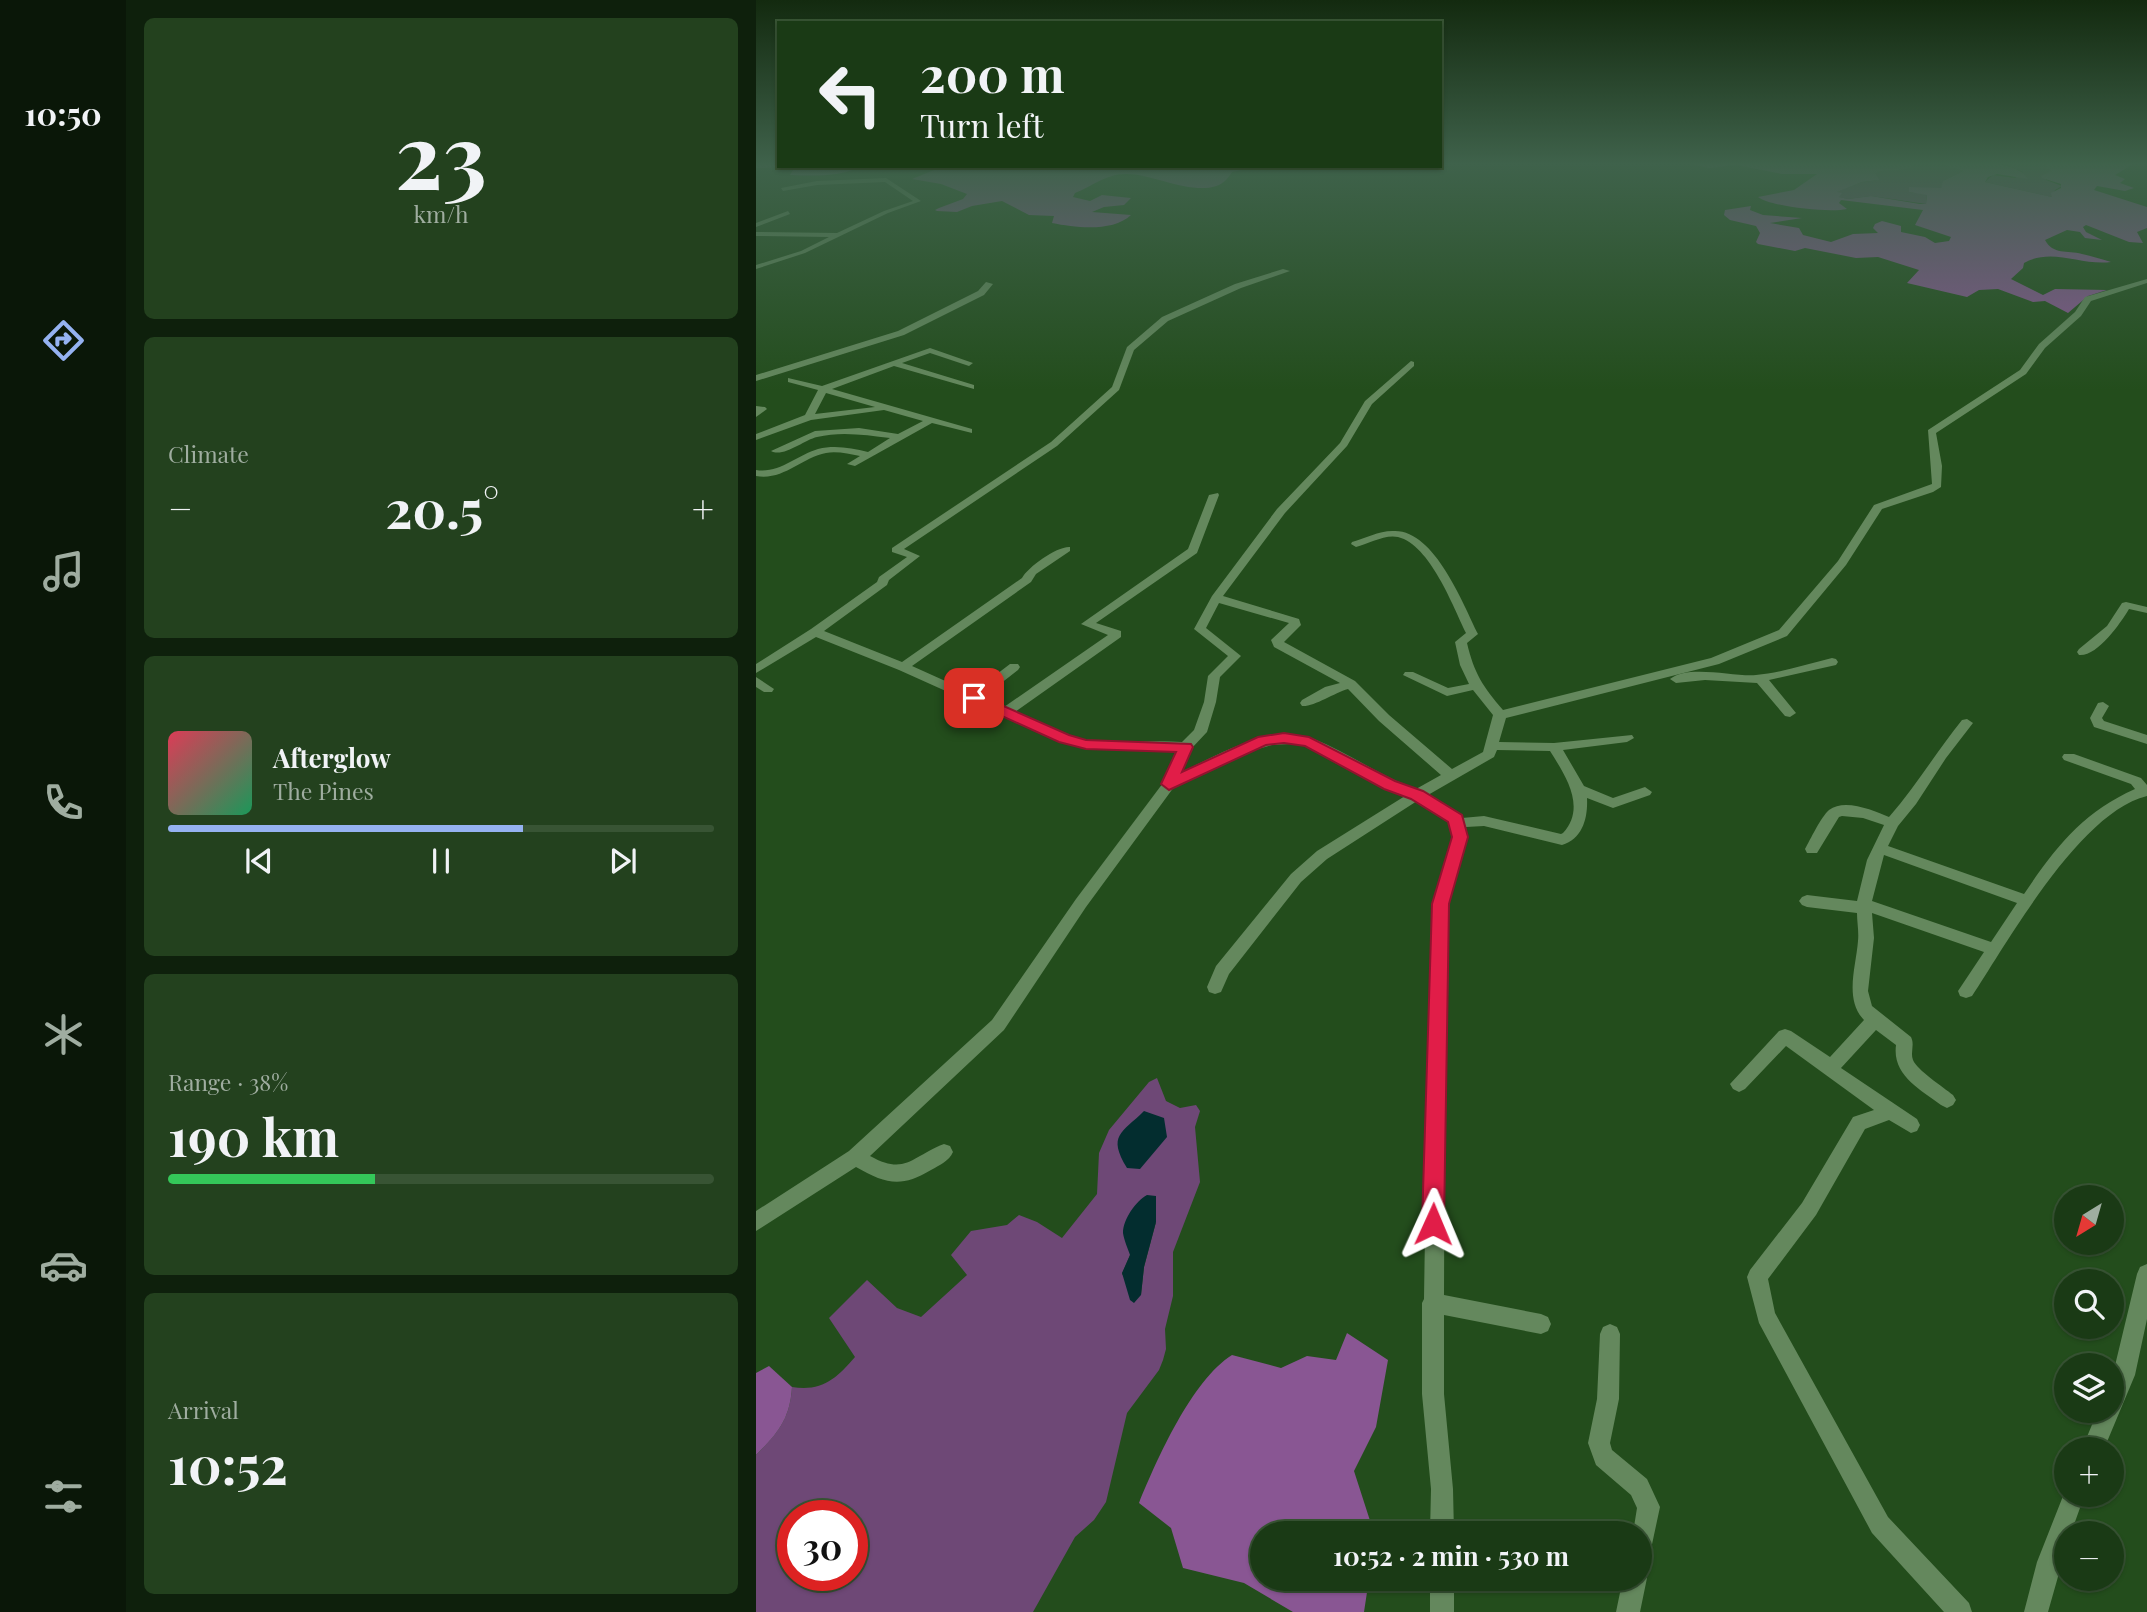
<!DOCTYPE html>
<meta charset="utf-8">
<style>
body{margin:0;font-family:"Playfair Display",serif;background:#23411e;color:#f1f3f6;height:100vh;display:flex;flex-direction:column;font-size:26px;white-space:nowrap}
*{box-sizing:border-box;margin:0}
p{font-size:23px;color:#9fada0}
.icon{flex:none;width:38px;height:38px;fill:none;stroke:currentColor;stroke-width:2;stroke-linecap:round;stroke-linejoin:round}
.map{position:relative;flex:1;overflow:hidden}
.panel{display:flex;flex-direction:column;gap:18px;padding:18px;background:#0e200c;width:630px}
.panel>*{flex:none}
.guide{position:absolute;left:21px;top:21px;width:665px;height:147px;border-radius:0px;box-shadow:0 2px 5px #0004,0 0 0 2px #385434;background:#1a3a15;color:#f1f3f6;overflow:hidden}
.needle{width:46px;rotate:217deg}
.buttons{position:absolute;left:1298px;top:1185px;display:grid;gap:14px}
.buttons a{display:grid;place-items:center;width:70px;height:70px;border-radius:50%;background:#1a3a15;box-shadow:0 2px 5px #0004,0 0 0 2px #385434;font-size:35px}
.speed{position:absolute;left:21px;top:1500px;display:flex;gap:14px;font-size:35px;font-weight:700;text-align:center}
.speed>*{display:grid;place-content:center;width:91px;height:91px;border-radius:50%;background:#1a3a15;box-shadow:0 2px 5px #0004,0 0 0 2px #385434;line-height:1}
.speed .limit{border:10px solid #d22;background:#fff;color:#111}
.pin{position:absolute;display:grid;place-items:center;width:60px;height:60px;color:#fff;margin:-30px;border-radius:14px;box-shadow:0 4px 10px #0006}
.me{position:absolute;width:77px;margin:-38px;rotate:1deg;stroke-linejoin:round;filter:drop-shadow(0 0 5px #0008)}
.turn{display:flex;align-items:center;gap:24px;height:147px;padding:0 28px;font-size:32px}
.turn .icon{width:91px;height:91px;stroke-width:2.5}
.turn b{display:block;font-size:49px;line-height:60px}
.big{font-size:52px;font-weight:700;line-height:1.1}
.panel .tile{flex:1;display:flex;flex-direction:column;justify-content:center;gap:10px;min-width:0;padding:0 24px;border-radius:10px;background:#23411e}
.panel .dial{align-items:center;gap:0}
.dial b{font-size:91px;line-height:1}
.song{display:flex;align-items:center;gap:21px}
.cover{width:84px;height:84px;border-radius:10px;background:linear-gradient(135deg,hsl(350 70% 55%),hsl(150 70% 35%))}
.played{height:7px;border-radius:4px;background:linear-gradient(90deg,#95b2f1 65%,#385434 65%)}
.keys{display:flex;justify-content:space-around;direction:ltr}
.heat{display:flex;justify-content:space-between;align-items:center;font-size:38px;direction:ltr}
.charge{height:10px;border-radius:5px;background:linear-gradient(90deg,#34c759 38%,#385434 0)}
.trip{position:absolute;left:494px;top:1521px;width:402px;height:70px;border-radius:35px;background:#1a3a15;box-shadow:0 2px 5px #0004,0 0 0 2px #385434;font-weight:700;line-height:70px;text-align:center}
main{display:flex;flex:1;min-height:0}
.dock{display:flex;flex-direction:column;width:126px;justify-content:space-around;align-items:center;background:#0a1708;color:#9fada0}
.dock .icon{width:49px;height:49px}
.dock .selected{color:#95b2f1}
.dock b{font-size:32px;color:#f1f3f6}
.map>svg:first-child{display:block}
.green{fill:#6e4876;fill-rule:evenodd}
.forest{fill:#895693}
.water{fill:#032d2f}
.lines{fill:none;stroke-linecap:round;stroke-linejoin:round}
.minor{fill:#64885d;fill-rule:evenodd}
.route{fill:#e11d48;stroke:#92132f;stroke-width:2}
</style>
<main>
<nav class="dock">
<b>10:50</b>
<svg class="icon selected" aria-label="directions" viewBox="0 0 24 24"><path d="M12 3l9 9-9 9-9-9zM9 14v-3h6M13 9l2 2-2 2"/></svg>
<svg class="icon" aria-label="music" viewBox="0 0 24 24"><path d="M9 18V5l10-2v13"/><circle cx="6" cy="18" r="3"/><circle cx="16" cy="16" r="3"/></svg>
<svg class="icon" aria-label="phone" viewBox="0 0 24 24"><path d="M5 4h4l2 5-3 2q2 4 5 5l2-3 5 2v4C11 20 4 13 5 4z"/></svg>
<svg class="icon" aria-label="climate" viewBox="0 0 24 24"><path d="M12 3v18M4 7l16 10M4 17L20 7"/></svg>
<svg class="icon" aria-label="car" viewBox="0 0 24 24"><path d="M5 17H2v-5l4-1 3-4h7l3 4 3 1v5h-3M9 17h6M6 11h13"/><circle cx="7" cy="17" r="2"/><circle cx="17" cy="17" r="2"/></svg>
<svg class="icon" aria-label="filters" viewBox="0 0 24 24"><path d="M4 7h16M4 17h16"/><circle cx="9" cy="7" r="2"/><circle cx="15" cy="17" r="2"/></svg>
</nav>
<section class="panel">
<div class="tile dial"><b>23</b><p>km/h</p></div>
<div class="tile"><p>Climate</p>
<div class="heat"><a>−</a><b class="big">20.5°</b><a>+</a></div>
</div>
<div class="tile">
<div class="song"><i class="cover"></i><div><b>Afterglow</b><p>The Pines</p></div></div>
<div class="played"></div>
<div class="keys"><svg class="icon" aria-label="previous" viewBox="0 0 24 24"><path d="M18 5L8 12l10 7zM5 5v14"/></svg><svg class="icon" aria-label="pause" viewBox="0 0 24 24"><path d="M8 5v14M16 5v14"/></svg><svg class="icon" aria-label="next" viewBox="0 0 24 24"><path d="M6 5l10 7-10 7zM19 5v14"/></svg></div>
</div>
<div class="tile"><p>Range · 38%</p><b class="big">190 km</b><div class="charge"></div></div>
<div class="tile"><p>Arrival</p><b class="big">10:52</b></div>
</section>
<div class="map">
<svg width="1391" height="1612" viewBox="0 0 1391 1612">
<rect width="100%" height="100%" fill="#234d1c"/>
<g class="green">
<path d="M1159 164H1184L1207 171 1189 180 1185 188 1153 192 1171 194 1170 204 1115 196 1092 199 1082 197 1080 192 1106 182 1122 180 1118 173 1121 172Z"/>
<path d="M1249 164H1287L1295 169V172L1289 174 1290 180 1306 186 1299 190 1296 197 1229 182 1237 175 1259 178 1267 172Z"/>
<path d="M401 1078 410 1101 424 1108 440 1105 444 1111 439 1127 444 1182 417 1252V1296L409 1329 410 1349 407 1360 403 1370 371 1413 350 1502 338 1520 319 1537 277 1612H0V1455C22 1433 34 1419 36 1387 66 1392 81 1378 99 1357L73 1318 111 1280 141 1308 165 1317 211 1275 195 1255 215 1231 251 1225 263 1215 281 1222 306 1238 341 1194 343 1153 353 1130 393 1082ZM400 1222 388 1267 385 1295 366 1274 374 1255ZM37 1516H96V1575H37Z"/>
</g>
<g class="forest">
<path d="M0 164 106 166C85 177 57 176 34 175L39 167 0 168Z"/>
<path d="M934 164H1159C1151 173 1131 168 1119 173L1123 180 1106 182 1081 192 1086 193 1083 197 1092 199 1115 196 1164 204H1170L1171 195 1153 192V187L1185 188 1187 181 1207 171 1184 164C1207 164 1259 157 1272 179L1241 174 1232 177 1229 182 1296 197 1295 193 1305 188V184L1286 178 1285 176 1295 171 1287 164H1377L1359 175 1369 179 1364 183 1378 188 1369 191 1341 186 1338 190 1391 207V228L1381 232 1387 243 1373 242 1330 225 1327 227 1330 232 1346 240 1329 238 1324 232 1311 230 1289 240C1297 255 1311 250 1326 254 1336 256 1345 259 1355 262 1325 266 1296 247 1268 263L1267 268 1255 279 1287 295 1299 289 1351 290 1332 296 1312 313 1289 301 1277 302 1242 289 1223 290 1211 297 1151 283 1163 270 1122 257 1100 258 1049 248 1039 251 1002 244 1000 242 1004 233 1000 226 974 220 968 215 969 210 995 206 994 210 1007 215 1046 218 1014 223 1043 228 1047 235 1075 242 1097 234 1122 233 1117 228 1119 224 1126 221 1145 226V232L1169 237 1179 243 1193 241 1195 237 1159 225 1167 210 1085 200 1083 203 1091 209C1074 213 1015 207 1002 197L1038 190 1061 174H1026L980 165 953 168Z"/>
<path d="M188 166H504L476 172C474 175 472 178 470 180 448 202 395 172 369 174 350 174 335 187 319 193L317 197 334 201 346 195 375 198 368 205 348 207 336 212 375 215C357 232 321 228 296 223L298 216 273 215 246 201 216 206 201 212 181 211 179 210 183 208 207 199 211 194 185 184 156 179Z"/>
<path d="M591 1333 632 1360 620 1427 598 1471 618 1533H506V1578L613 1579 608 1612H537L488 1583 427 1568 415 1528 383 1503C401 1459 436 1380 476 1355L525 1368 551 1356 580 1360Z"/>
<path d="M13 1366 36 1387C34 1419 22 1433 0 1455V1373Z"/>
</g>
<g class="water">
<path d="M388 1111 408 1118 411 1137 384 1169 371 1168C351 1135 366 1133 388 1111Z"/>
<path d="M391 1195 400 1196V1222L388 1267 385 1295 378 1303 374 1300 366 1273 374 1255C372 1249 368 1240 367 1233 367 1219 380 1201 391 1195Z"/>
</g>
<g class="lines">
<g class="minor">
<path d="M130 178 165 201 132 213 49 253 0 269V265L45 251 73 237 0 236V232L81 233 128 211 157 201 129 182 61 185 27 191 25 188 61 181Z"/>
<path d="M32 211 34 214 0 227V223Z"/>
<path d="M527 269 534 271 485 288 412 321 378 350 363 390 301 446 148 549 164 556 133 580 131 585 68 631 146 662 266 578C272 567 301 546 314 547V551L280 574 275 582 156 666 216 693 254 664H262L264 667 262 670 226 698 248 707 352 635 325 624 432 549 453 495 462 493 463 495 441 553 340 623 365 631V637L259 712C285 724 313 740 342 742 370 743 398 740 426 742L438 730 448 702 452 676 472 656 438 629 456 596 521 509 584 443 609 401 655 361 658 362V366L616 404 591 446 529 513 467 596 543 619 545 625 528 642 599 681 633 715 696 769 727 752 737 715 717 690 691 696 647 675 649 672H657L692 688 713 684 704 665 699 642 710 633C697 606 674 545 642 537 629 534 612 544 600 547L595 544 596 542C610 538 624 530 639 531 679 531 707 604 722 634L711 643C718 673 727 687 747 710L955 658 1023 630 1082 561 1118 505 1176 484 1172 430 1264 370 1283 344 1319 312 1329 297 1391 279V283L1335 301 1325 316 1289 348 1270 374 1180 433 1186 466 1185 487 1177 492 1126 509 1090 565 1031 636 963 664 750 718 743 742 798 743 876 735 878 738 871 742 807 750 828 786 857 798 889 787 896 792 894 795 857 808 831 798C832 817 827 839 806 845L728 826 710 827 711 837 693 904 692 998 689 1046 688 1295 785 1314 792 1317 795 1324 792 1331 785 1334 688 1315V1394L697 1489 698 1533H674L675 1489 666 1394V1303L668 1299C670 1168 672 1038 677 908 678 884 703 848 695 826 691 814 672 807 661 801L571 859 545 882 473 974 465 992 459 994 453 992 451 987 460 966 535 874 561 851 649 796 629 788 550 746 534 744 516 745 485 754 418 787 330 907 248 1030 114 1156C150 1176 156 1156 188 1144L194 1146 197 1152C193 1161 184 1165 175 1170 145 1188 130 1184 100 1167L0 1231V1211L93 1151 236 1020 320 899 407 783 421 751 396 748 341 750 303 742 143 670 60 637 0 673V664L55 629 121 582 123 577 151 557 136 552V548L295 442 356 387 371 347 406 317 479 284ZM463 603 533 623 515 640 518 647 584 683 569 687 546 700 544 703 546 706C558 707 578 693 592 689L623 721 685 775 660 789C624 776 593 753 558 739 517 723 461 754 425 773L435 749 451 732 460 702 464 677 485 656 450 628ZM741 750 794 751C809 775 831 807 807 833L805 834 728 816 706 818 700 811 672 795 738 757Z"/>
<path d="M230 282 237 284 228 295 148 335 0 381V375L142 331 222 291Z"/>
<path d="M174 348 217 363 213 366 174 353 146 363 218 385V389L138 366 76 389 216 429V433L176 423 99 466 91 464 104 456C93 454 81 451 70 453 45 458 27 481 0 476V470C23 474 41 455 62 449 79 445 95 448 112 452L134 438C110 435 85 431 61 437 48 440 27 458 15 451L59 431 103 428 142 434 167 421 128 410 55 420 0 440V434L49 415 62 390 32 382V378L66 386ZM70 393 119 407 59 414Z"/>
<path d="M0 406 9 407 11 409 0 417Z"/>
<path d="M1370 602 1391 607V613L1373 609C1364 624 1341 657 1323 655L1321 652 1323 649 1351 626 1366 603Z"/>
<path d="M1076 658 1080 659 1082 662 1080 665 1013 680 1040 713 1034 717 1029 716 1001 683 949 680 920 683 914 679C932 664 978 677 1000 675 1025 673 1051 664 1076 658Z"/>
<path d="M0 677 18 689 16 692H8L0 687Z"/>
<path d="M1347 702 1353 706 1346 718 1348 721 1391 735V744L1338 727 1334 718 1342 703Z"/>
<path d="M1211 719 1217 723 1190 758 1160 804 1142 826 1132 846 1268 894C1299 848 1327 812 1379 789L1375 784 1308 760 1306 757 1308 754H1318L1385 778 1391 785V796C1324 812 1253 940 1216 996L1210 998 1204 996 1202 991 1228 952 1116 913 1118 938 1112 991 1116 1006 1155 1037C1159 1045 1154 1052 1157 1060 1161 1070 1187 1087 1197 1095L1200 1100 1197 1105 1191 1108 1185 1105C1164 1089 1136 1075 1140 1045L1120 1030 1085 1068 1161 1119 1164 1125 1161 1131 1155 1133 1133 1120 1109 1129 1060 1215 1012 1279 1019 1313 1132 1517 1213 1603 1216 1612H1188L1116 1533 1003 1323 991 1277 994 1270 1046 1203 1097 1117 1118 1110 1030 1046 989 1089 983 1092 977 1089 974 1084 1023 1031 1029 1029 1035 1031 1074 1057 1108 1020C1088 999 1100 967 1102 941 1103 932 1101 922 1101 913L1051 907 1046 905 1043 901 1046 897 1051 895 1101 901 1111 860 1128 825 1107 818 1086 816 1083 817 1061 853H1051L1049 849C1054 840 1065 817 1073 810 1089 798 1118 811 1133 817 1160 786 1181 751 1206 720ZM1128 855 1261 903 1235 942 1116 901Z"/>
<path d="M1391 1264V1319L1379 1375 1348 1449H1326L1342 1410H1356V1378L1381 1274 1384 1267Z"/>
<path d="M854 1324 861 1327 864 1334 863 1399 854 1443 856 1450 891 1479 904 1507 892 1563 884 1567V1533H877L881 1508 875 1495 840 1465 832 1443 841 1399 844 1334 847 1327Z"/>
<path d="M1311 1486V1494H1329L1315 1533H1311V1545L1292 1612H1268L1281 1562Z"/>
<path d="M884 1568 887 1570 891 1578 884 1612H860L867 1578H884Z"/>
<rect x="674" y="1578" width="24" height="34"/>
</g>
</g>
<linearGradient id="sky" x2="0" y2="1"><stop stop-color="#132a0f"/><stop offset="0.42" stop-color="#3f624b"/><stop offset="1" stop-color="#3f624b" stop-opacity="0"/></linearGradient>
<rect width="1391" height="390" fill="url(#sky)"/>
<path class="route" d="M218 693 313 735 330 740 435 744 437 747 426 772 502 737 528 733 553 737 639 781 667 791 706 815 712 837 693 904 688 1224 685 1232 677 1235 670 1232 666 1224 676 904 696 837 692 822 655 799 628 789 549 746 528 743 510 745 413 790 405 784 420 752 330 749 303 742 213 701 211 698Z"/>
</svg>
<div class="buttons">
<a><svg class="needle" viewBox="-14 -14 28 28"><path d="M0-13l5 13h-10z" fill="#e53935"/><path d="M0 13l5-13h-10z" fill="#9fada0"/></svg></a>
<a><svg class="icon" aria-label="search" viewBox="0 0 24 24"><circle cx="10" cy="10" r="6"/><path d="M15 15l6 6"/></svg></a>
<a><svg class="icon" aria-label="layers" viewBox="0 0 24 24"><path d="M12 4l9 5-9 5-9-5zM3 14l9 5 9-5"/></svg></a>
<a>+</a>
<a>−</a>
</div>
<div class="speed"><div class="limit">30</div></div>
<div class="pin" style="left:218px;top:698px;background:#d93025"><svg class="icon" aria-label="arrive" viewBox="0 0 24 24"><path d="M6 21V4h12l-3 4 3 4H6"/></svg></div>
<svg class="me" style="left:677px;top:1224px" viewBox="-20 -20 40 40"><path d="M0-17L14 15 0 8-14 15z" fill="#e11d48" stroke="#fff" stroke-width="4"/></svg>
<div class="trip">10:52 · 2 min · 530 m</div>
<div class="guide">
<div class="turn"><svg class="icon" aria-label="left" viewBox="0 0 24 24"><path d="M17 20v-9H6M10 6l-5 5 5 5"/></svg><div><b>200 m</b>Turn left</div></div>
</div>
</div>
</main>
